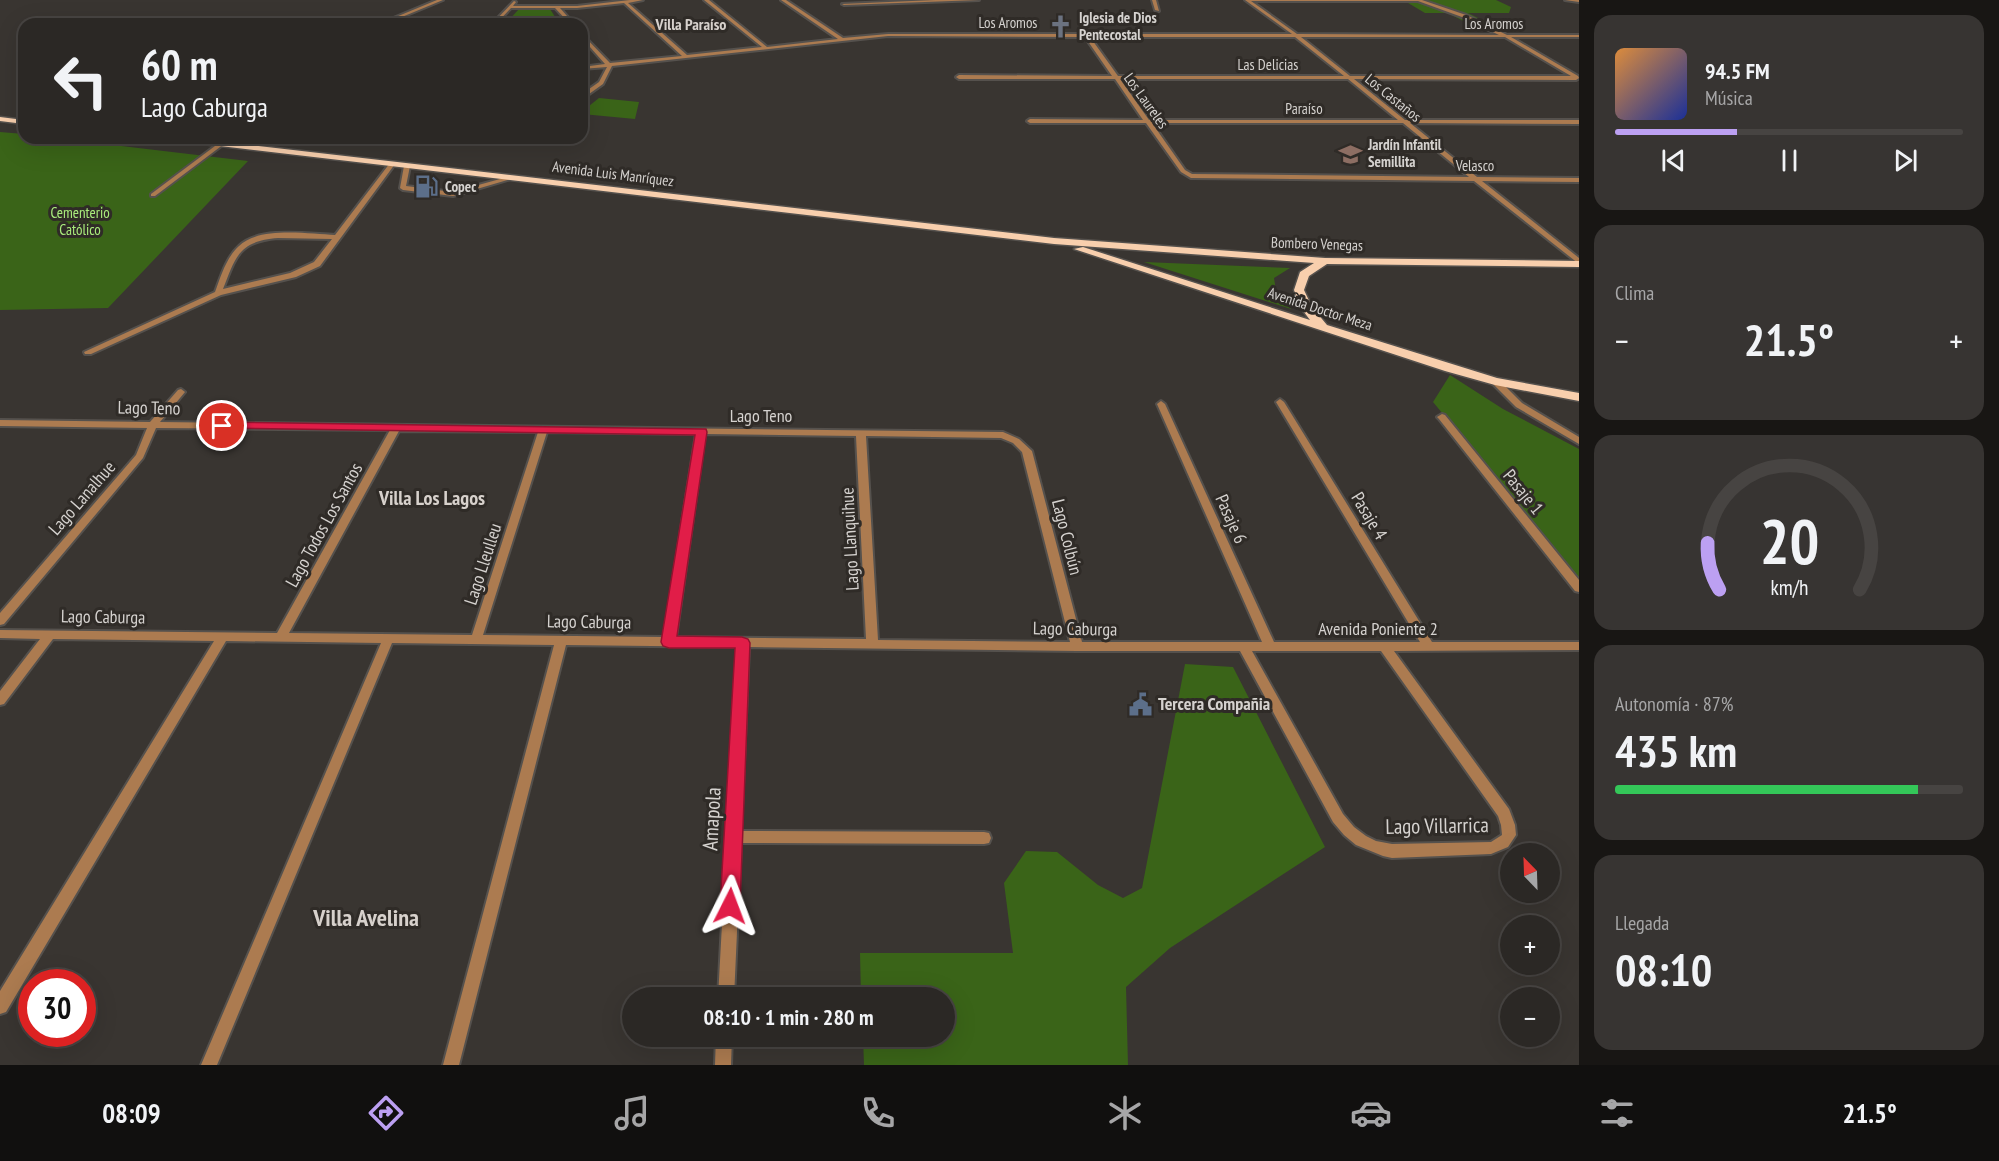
<!DOCTYPE html>
<html lang="es">
<meta charset="utf-8">
<style>
body{margin:0;font-family:"PT Sans Narrow",sans-serif;background:#373432;color:#f1f3f6;height:100vh;display:flex;flex-direction:column;font-size:22px;white-space:nowrap}
*{box-sizing:border-box;margin:0}
p{font-size:20px;color:#a6a6a7}
.icon{flex:none;width:33px;height:33px;fill:none;stroke:currentColor;stroke-width:2;stroke-linecap:round;stroke-linejoin:round}
.map{position:relative;flex:1;overflow:hidden}
.panel{display:flex;flex-direction:column;gap:15px;padding:15px;background:#181614;width:420px}
.panel>*{flex:none}
.banner{position:absolute;left:18px;top:18px;width:570px;height:126px;border-radius:18px;box-shadow:0 6px 24px #0002,0 0 0 2px #474442;background:#2b2825;color:#f1f3f6;overflow:hidden}
.needle{width:39px;rotate:337deg}
.tools{position:absolute;left:1500px;top:843px;display:grid;gap:12px}
.tools a{display:grid;place-items:center;width:60px;height:60px;border-radius:50%;background:#2b2825;box-shadow:0 6px 24px #0002,0 0 0 2px #474442;font-size:30px}
.speed{position:absolute;left:18px;top:969px;display:flex;gap:12px;font-size:30px;font-weight:700;text-align:center}
.speed>*{display:grid;place-content:center;width:78px;height:78px;border-radius:50%;background:#2b2825;box-shadow:0 6px 24px #0002,0 0 0 2px #474442;line-height:1}
.speed .limit{border:9px solid #d22;background:#fff;color:#111}
.pin{position:absolute;display:grid;place-items:center;width:51px;height:51px;color:#fff;margin:-26px;border:3px solid #fff;border-radius:50%;box-shadow:0 2px 6px #0007}
.me{position:absolute;width:66px;margin:-33px;rotate:3deg;stroke-linejoin:round;filter:drop-shadow(0 0 4px #0008)}
.turn{display:flex;align-items:center;gap:21px;height:126px;padding:0 24px;font-size:27px}
.turn .icon{width:78px;height:78px;stroke-width:2.5}
.turn b{display:block;font-size:42px;line-height:51px}
.big{font-size:45px;font-weight:800;line-height:1.1}
.panel .card{flex:1;display:flex;flex-direction:column;justify-content:center;gap:9px;min-width:0;padding:0 21px;border-radius:18px;background:#373432}
.panel .dial{align-items:center;gap:0}
.dial svg{height:156px;overflow:visible;fill:none;stroke:#474442;stroke-width:7;stroke-linecap:round;text-anchor:middle}
.dial text{fill:#f1f3f6;stroke:none}
.song{display:flex;align-items:center;gap:18px}
.cover{width:72px;height:72px;border-radius:9px;background:linear-gradient(135deg,hsl(30 70% 55%),hsl(230 70% 35%))}
.played{height:6px;border-radius:3px;background:linear-gradient(90deg,#bca0f2 35%,#474442 35%)}
.keys{display:flex;justify-content:space-around;direction:ltr}
.heat{display:flex;justify-content:space-between;align-items:center;font-size:33px;direction:ltr}
.charge{height:9px;border-radius:4px;background:linear-gradient(90deg,#34c759 87%,#474442 0)}
.trip{position:absolute;left:622px;top:987px;width:333px;height:60px;border-radius:30px;background:#2b2825;box-shadow:0 6px 24px #0002,0 0 0 2px #474442;font-weight:800;line-height:60px;text-align:center}
.dock{display:flex;height:96px;justify-content:space-around;align-items:center;background:#11100f;color:#a6a6a7}
.dock .icon{width:42px;height:42px}
.dock .active{color:#bca0f2}
.dock b{font-size:27px;color:#f1f3f6}
main{display:flex;flex:1;min-height:0}
.map>svg:first-child{display:block}
.green{fill:#3a6418}
.lines{fill:none;stroke-linecap:round;stroke-linejoin:round}
.minor-casing{stroke:#55514d;stroke-width:4}
.major-casing{stroke:#55514d;stroke-width:3}
.minor{fill:#ac7b50;fill-rule:evenodd}
.major{fill:#f8cfad;fill-rule:evenodd}
.route{fill:#e11d48;stroke:#92132f;stroke-width:1.5}
.labels{text-anchor:middle;stroke-width:6;stroke-linejoin:round;paint-order:stroke}
.far-poi-label{font-size:15px;font-weight:bold;fill:#d5d2cf;stroke:#2f2b27;text-anchor:start}
.far-street-label{font-size:15px;fill:#d5d2cf;stroke:#2f2b27}
.far-park-label{font-size:15px;fill:#a9ec7c;stroke:#2f2b27}
.far-neighbourhood-label{font-size:16px;font-weight:bold;fill:#d7d1cc;stroke:#2f2b27}
.street-label{font-size:18px;fill:#d5d2cf;stroke:#2f2b27}
.poi-label{font-size:18px;font-weight:bold;fill:#d5d2cf;stroke:#2f2b27;text-anchor:start}
.neighbourhood-label{font-size:20px;font-weight:bold;fill:#d7d1cc;stroke:#2f2b27}
.near-street-label{font-size:21px;fill:#d5d2cf;stroke:#2f2b27}
.near-neighbourhood-label{font-size:24px;font-weight:bold;fill:#d7d1cc;stroke:#2f2b27}
</style>
<main>
<div class="map">
<svg width="1579" height="1065" viewBox="0 0 1579 1065">
<rect width="100%" height="100%" fill="#393531"/>
<g class="green">
<path d="M1403 0H1496L1511 7 1509 13H1468L1502 30H1480L1448 13H1425Z"/>
<path d="M519 9H550L557 20 508 21Z"/>
<path d="M599 98 639 102 635 119 582 114V105L589 106Z"/>
<path d="M0 132 24 134V138H54L248 161 108 308 0 310Z"/>
<path d="M1144 262 1290 268 1274 278 1276 291 1291 309Z"/>
<path d="M1450 375 1503 409 1579 449V578L1433 402Z"/>
<path d="M1185 664 1233 667 1325 847 1170 948 1126 987 1128 1065H864L863 1037 945 1036V998L861 997 860 953H1013L1004 883 1026 851 1057 852 1098 885 1123 898 1142 888Z"/>
</g>
<g class="lines">
<defs>
<g id="minor">
<path d="M437 0H443L385 24H379Z"/>
<path d="M630 0H643L628 3 687 55 762 47 704 0H709L767 47 838 39 781 0H786L843 38 888 34H1292L1245 0H1422L1466 15 1507 35H1579V37H1511L1578 76 1579 78 1576 80 1354 79 1405 120H1579V124L1410 123 1477 177 1579 178V182L1482 181 1579 258V264L1474 181 1191 178 1181 172 1146 123H1030L1027 121 1030 119 1143 120 1115 79H959L956 77 959 75 1112 76 1085 37 888 36 612 66 603 84 582 99V94L599 82 607 67 582 69V67L605 64 582 38V34L610 63 682 56 624 3 577 8H560L574 24H570L555 8H511L496 24H492L514 1 516 2 513 6H577ZM1251 1H1418L1462 17 1499 35 1297 34ZM1090 37H1295L1344 76H1118ZM1301 37H1505L1571 76H1350ZM1120 79H1348L1398 120H1149ZM1152 123H1403L1469 177 1192 174 1185 170Z"/>
<path d="M935 0H979L844 5 842 4Z"/>
<path d="M1152 0H1156L1159 11 1155 10Z"/>
<path d="M1565 0H1579V2Z"/>
<path d="M219 143 224 144 155 196H151V194Z"/>
<path d="M390 163 395 164 320 266 296 277 221 295 91 354H85L84 352 215 292C221 276 226 258 239 246 259 226 309 234 335 235ZM278 238 332 239 314 262 290 273 223 289C236 256 239 241 278 238Z"/>
<path d="M407 164 410 166 406 186 453 192 511 176 514 178 453 196 403 190 400 188 404 166Z"/>
<path d="M1495 378 1498 379 1522 403 1579 437V444L1516 407 1492 383V379Z"/>
<path d="M181 389 185 392 160 422 1003 432 1019 439 1032 451 1082 642H1262L1157 404 1161 401 1165 404 1274 642H1420L1276 402 1280 399 1284 402 1432 642H1579V650L1394 651 1509 809 1515 825 1516 835 1508 847 1491 854 1392 858 1383 856 1356 845 1344 835 1333 822 1240 651H1077L749 647 741 831 984 832 989 833 991 838 989 843 984 844 741 843 734 998H718L737 647 566 645 459 1065H443L554 645 392 643 217 1065H201L381 643 226 641 6 1012 0 1014V991L214 641 53 639 4 704 0 705V691L40 639 0 638V630L277 633 390 430 156 428 143 458 4 624 0 625V613L136 455 147 428 0 426V420L150 422 178 390ZM399 431 538 432 472 635 289 633ZM547 432 696 434 664 637 483 635ZM705 434 856 436 866 639 676 637ZM866 436 1001 438 1013 443 1022 452 1070 642 878 640ZM1252 651H1381L1498 816 1501 825 1502 835 1491 842 1392 844 1376 841 1366 836 1354 827 1343 814Z"/>
<path d="M1442 414 1445 415 1579 580V592L1575 591 1439 419 1437 417Z"/>
<path d="M716 1036H732L731 1065H715Z"/>
</g>
<g id="major">
<path d="M0 117 24 120V124L0 121Z"/>
<path d="M165 138H190L1054 238 1325 258 1579 261V267L1327 264 1309 276 1304 290 1312 307 1327 325 1497 378 1579 393V401L1495 385 1445 371 1074 249 1083 247 1310 320 1301 308 1294 290 1300 272 1314 263 1054 244 169 140Z"/>
</g>
</defs>
<use href="#minor" class="minor-casing"/>
<use href="#major" class="major-casing"/>
<use href="#minor" class="minor"/>
<use href="#major" class="major"/>
</g>
<path class="route" d="M222 422 706 429 707 432 677 636 742 637 748 639 750 643 740 906 737 912 730 915 723 912 720 906 735 648H669L663 646 661 642 695 435 217 428 216 426Z"/>
<defs>
<symbol id="church-bare" viewBox="-9 -9 18 18"><path d="M-1.2-6h2.4v3.5h3.3v2.4h-3.3V6h-2.4V-.1h-3.3v-2.4h3.3Z" fill="#6b7280" stroke="#2f2b27" stroke-width="2.5" paint-order="stroke"/></symbol>
<symbol id="school-bare" viewBox="-9 -9 18 18"><path d="M0-5L7-2L0 1L-7-2ZM-4 1L0 2.5L4 1V4Q0 6-4 4Z" fill="#8d6e63" stroke="#2f2b27" stroke-width="2.5" paint-order="stroke"/></symbol>
<symbol id="fuel-bare" viewBox="-9 -9 18 18"><path d="M-5.5-6h7V0h2V4h1.3V-2.5L3-4.5l.8-.8L6-3V5H2.5V1h-1V6h-7ZM-4.2-4.7v3.2H.2V-4.7Z" fill="#5c6f8a" stroke="#2f2b27" stroke-width="2.5" paint-order="stroke"/></symbol>
<symbol id="civic-bare" viewBox="-9 -9 18 18"><path d="M-.6-6.5H3V-4.5H.6V-3L4-1V1h2V6H-6V1h2V-1L-.6-3ZM-1.2 2.5V6h2.4V2.5Z" fill="#5c6f8a" stroke="#2f2b27" stroke-width="2.5" paint-order="stroke"/></symbol>
</defs>
<g fill-rule="evenodd">
<use href="#church-bare" x="1044" y="10" width="33" height="33"/>
<use href="#school-bare" x="1334" y="138" width="33" height="33"/>
<use href="#fuel-bare" x="410" y="170" width="33" height="33"/>
<use href="#civic-bare" x="1124" y="688" width="33" height="33"/>
</g>
<g class="labels">
<g class="far-poi-label">
<text x="1079" y="23">Iglesia de Dios<tspan x="1079" dy="17">Pentecostal</tspan></text>
<text x="1368" y="150">Jardín Infantil<tspan x="1368" dy="17">Semillita</tspan></text>
<text x="445" y="192">Copec</text>
</g>
<g class="far-street-label">
<text x="1008" y="28">Los Aromos</text>
<text x="1494" y="29">Los Aromos</text>
<text x="1268" y="70">Las Delicias</text>
<text transform="translate(1393 98) rotate(39)" y="5">Los Castaños</text>
<text transform="translate(1146 101) rotate(54)" y="5">Los Laureles</text>
<text x="1304" y="114">Paraíso</text>
<text x="1475" y="171">Velasco</text>
<text transform="translate(613 174) rotate(7)" y="5">Avenida Luis Manríquez</text>
<text transform="translate(1317 244) rotate(2)" y="5">Bombero Venegas</text>
<text transform="translate(1320 309) rotate(18)" y="5">Avenida Doctor Meza</text>
</g>
<g class="far-park-label">
<text x="80" y="218">Cementerio<tspan x="80" dy="17">Católico</tspan></text>
</g>
<g class="far-neighbourhood-label">
<text x="691" y="30">Villa Paraíso</text>
</g>
<g class="street-label">
<text transform="translate(149 408) rotate(1)" y="6">Lago Teno</text>
<text x="761" y="422">Lago Teno</text>
<text transform="translate(1523 492) rotate(51)" y="6">Pasaje 1</text>
<text transform="translate(82 498) rotate(-49)" y="6">Lago Lanalhue</text>
<text transform="translate(1369 516) rotate(59)" y="6">Pasaje 4</text>
<text transform="translate(1231 519) rotate(66)" y="6">Pasaje 6</text>
<text transform="translate(324 525) rotate(-61)" y="6">Lago Todos Los Santos</text>
<text transform="translate(1067 537) rotate(76)" y="6">Lago Colbún</text>
<text transform="translate(850 539) rotate(-93)" y="6">Lago Llanquihue</text>
<text transform="translate(483 564) rotate(-72)" y="6">Lago Lleulleu</text>
<text transform="translate(103 617) rotate(1)" y="6">Lago Caburga</text>
<text transform="translate(589 622) rotate(1)" y="6">Lago Caburga</text>
<text transform="translate(1075 629) rotate(1)" y="6">Lago Caburga</text>
<text x="1378" y="635">Avenida Poniente 2</text>
</g>
<g class="poi-label">
<text x="1158" y="710">Tercera Compañia</text>
</g>
<g class="neighbourhood-label">
<text x="432" y="505">Villa Los Lagos</text>
</g>
<g class="near-street-label">
<text transform="translate(712 819) rotate(-87)" y="7">Amapola</text>
<text transform="translate(1437 826) rotate(-1)" y="7">Lago Villarrica</text>
</g>
<g class="near-neighbourhood-label">
<text x="366" y="926">Villa Avelina</text>
</g>
</g>
</svg>
<div class="tools">
<a><svg class="needle" viewBox="-14 -14 28 28"><path d="M0-13l5 13h-10z" fill="#e53935"/><path d="M0 13l5-13h-10z" fill="#a6a6a7"/></svg></a>
<a>+</a>
<a>−</a>
</div>
<div class="speed"><div class="limit">30</div></div>
<div class="pin" style="left:222px;top:426px;background:#d93025"><svg class="icon" aria-label="arrive" viewBox="0 0 24 24"><path d="M6 21V4h12l-3 4 3 4H6"/></svg></div>
<svg class="me" style="left:730px;top:906px" viewBox="-20 -20 40 40"><path d="M0-17L14 15 0 8-14 15z" fill="#e11d48" stroke="#fff" stroke-width="4"/></svg>
<div class="trip">08:10 · 1 min · 280 m</div>
<div class="banner">
<div class="turn"><svg class="icon" aria-label="left" viewBox="0 0 24 24"><path d="M17 20v-9H6M10 6l-5 5 5 5"/></svg><div><b>60 m</b>Lago Caburga</div></div>
</div>
</div>
<section class="panel">
<div class="card">
<div class="song"><i class="cover"></i><div><b>94.5 FM</b><p>Música</p></div></div>
<div class="played"></div>
<div class="keys"><svg class="icon" aria-label="previous" viewBox="0 0 24 24"><path d="M18 5L8 12l10 7zM5 5v14"/></svg><svg class="icon" aria-label="pause" viewBox="0 0 24 24"><path d="M8 5v14M16 5v14"/></svg><svg class="icon" aria-label="next" viewBox="0 0 24 24"><path d="M6 5l10 7-10 7zM19 5v14"/></svg></div>
</div>
<div class="card"><p>Clima</p>
<div class="heat"><a>−</a><b class="big">21.5°</b><a>+</a></div>
</div>
<div class="card dial"><svg viewBox="0 0 100 80">
<path d="M14 69A42 42 0 1 1 86 69"/>
<path d="M14 69A42 42 0 0 1 8 45" stroke="#bca0f2"/>
<text x="50" y="56" font-size="32" font-weight="700">20</text>
<text x="50" y="72" font-size="11">km/h</text>
</svg></div>
<div class="card"><p>Autonomía · 87%</p><b class="big">435 km</b><div class="charge"></div></div>
<div class="card"><p>Llegada</p><b class="big">08:10</b></div>
</section>
</main>
<nav class="dock">
<b>08:09</b>
<svg class="icon active" aria-label="directions" viewBox="0 0 24 24"><path d="M12 3l9 9-9 9-9-9zM9 14v-3h6M13 9l2 2-2 2"/></svg>
<svg class="icon" aria-label="music" viewBox="0 0 24 24"><path d="M9 18V5l10-2v13"/><circle cx="6" cy="18" r="3"/><circle cx="16" cy="16" r="3"/></svg>
<svg class="icon" aria-label="phone" viewBox="0 0 24 24"><path d="M5 4h4l2 5-3 2q2 4 5 5l2-3 5 2v4C11 20 4 13 5 4z"/></svg>
<svg class="icon" aria-label="climate" viewBox="0 0 24 24"><path d="M12 3v18M4 7l16 10M4 17L20 7"/></svg>
<svg class="icon" aria-label="car" viewBox="0 0 24 24"><path d="M5 17H2v-5l4-1 3-4h7l3 4 3 1v5h-3M9 17h6M6 11h13"/><circle cx="7" cy="17" r="2"/><circle cx="17" cy="17" r="2"/></svg>
<svg class="icon" aria-label="filters" viewBox="0 0 24 24"><path d="M4 7h16M4 17h16"/><circle cx="9" cy="7" r="2"/><circle cx="15" cy="17" r="2"/></svg>
<b>21.5°</b>
</nav>
